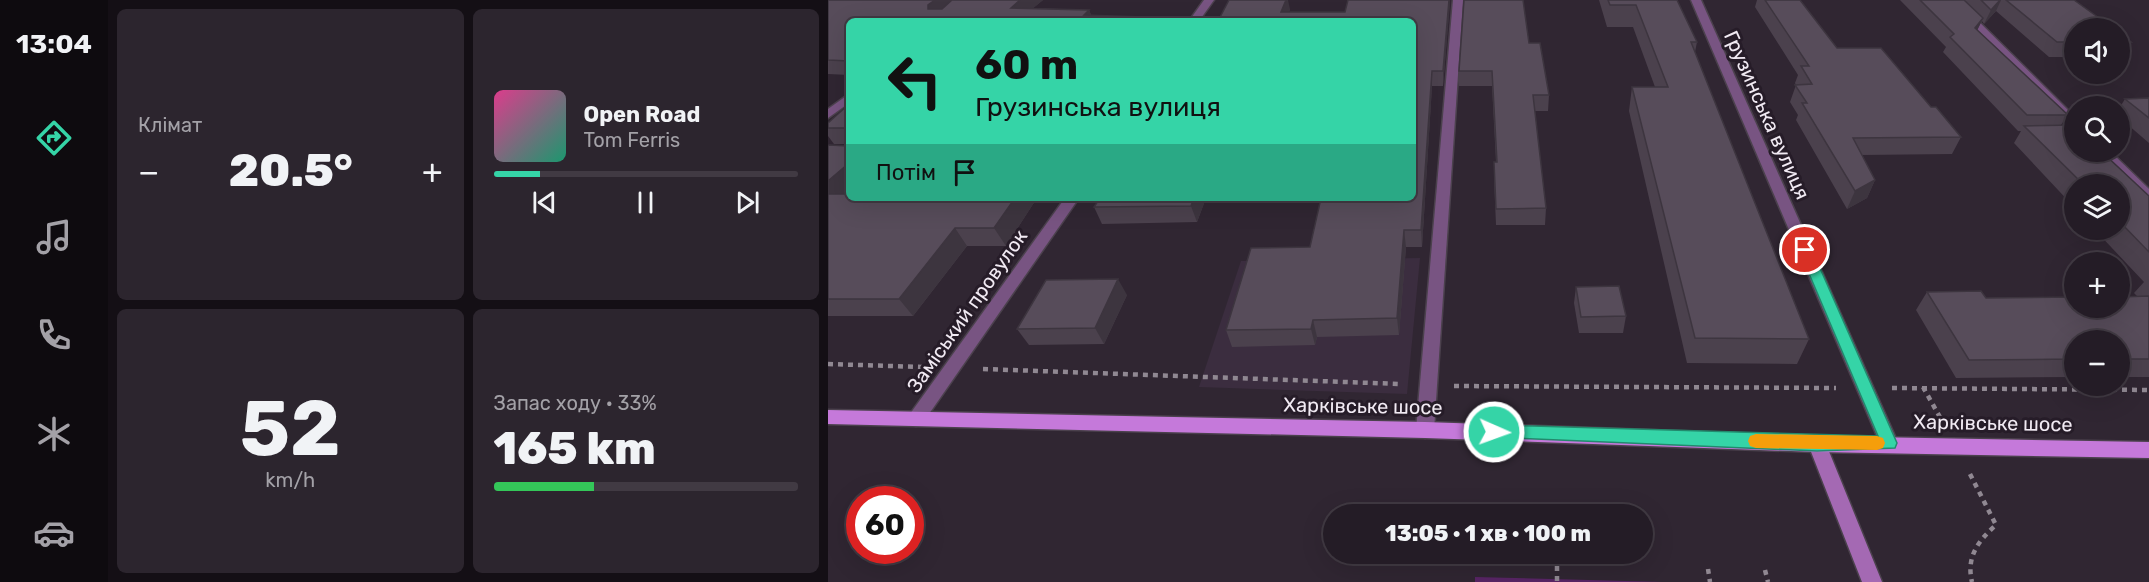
<!DOCTYPE html>
<html lang="uk">
<meta charset="utf-8">
<style>
body{margin:0;font-family:Rubik,sans-serif;background:#2c252e;color:#f1f3f6;height:100vh;display:flex;flex-direction:column;font-size:22px;white-space:nowrap}
*{box-sizing:border-box;margin:0}
p{font-size:20px;color:#a3a1a7}
.icon{flex:none;width:33px;height:33px;fill:none;stroke:currentColor;stroke-width:2;stroke-linecap:round;stroke-linejoin:round}
.map{position:relative;flex:1;overflow:hidden}
.drawer{display:flex;flex-direction:column;gap:9px;padding:9px;background:#140f15;width:720px}
.drawer>*{flex:none}
.banner{position:absolute;left:18px;top:18px;width:570px;height:183px;border-radius:9px;box-shadow:0 6px 24px #0002,0 0 0 2px #413a43;background:#35d4a7;color:#111;overflow:hidden}
.fabs{position:absolute;left:1236px;top:18px;display:grid;gap:12px}
.fabs a{display:grid;place-items:center;width:66px;height:66px;border-radius:50%;background:#241c26;box-shadow:0 6px 24px #0002,0 0 0 2px #413a43;font-size:30px}
.speed{position:absolute;left:18px;top:486px;display:flex;gap:12px;font-size:30px;font-weight:700;text-align:center}
.speed>*{display:grid;place-content:center;width:78px;height:78px;border-radius:50%;background:#241c26;box-shadow:0 6px 24px #0002,0 0 0 2px #413a43;line-height:1}
.speed .limit{border:9px solid #d22;background:#fff;color:#111}
.pin{position:absolute;display:grid;place-items:center;width:51px;height:51px;color:#fff;margin:-26px;border:3px solid #fff;border-radius:50%;box-shadow:0 2px 6px #0007}
.me{position:absolute;width:66px;margin:-33px;rotate:92deg;stroke-linejoin:round;filter:drop-shadow(0 0 4px #0008)}
.turn{display:flex;align-items:center;gap:21px;height:126px;padding:0 30px;font-size:27px}
.turn .icon{width:78px;height:78px;stroke-width:2.5}
.turn b{display:block;font-size:42px;line-height:51px}
.then{display:flex;align-items:center;height:57px;padding:0 30px;background:#0003;gap:12px;font-size:22px}
.big{font-size:45px;font-weight:800;line-height:1.1}
.drawer .card{flex:1;display:flex;flex-direction:column;justify-content:center;gap:9px;min-width:0;padding:0 21px;border-radius:9px;background:#2c252e}
.drawer .dial{align-items:center;gap:0}
.dial b{font-size:78px;line-height:1}
.song{display:flex;align-items:center;gap:18px}
.cover{width:72px;height:72px;border-radius:9px;background:linear-gradient(135deg,hsl(330 70% 55%),hsl(160 70% 35%))}
.played{height:6px;border-radius:3px;background:linear-gradient(90deg,#35d4a7 15%,#413a43 15%)}
.keys{display:flex;justify-content:space-around;direction:ltr}
.heat{display:flex;justify-content:space-between;align-items:center;font-size:33px;direction:ltr}
.charge{height:9px;border-radius:4px;background:linear-gradient(90deg,#34c759 33%,#413a43 0)}
.drawer .tiles{flex:1;display:grid;gap:9px;grid-template-columns:repeat(2,1fr)}
.trip{position:absolute;left:495px;top:504px;width:330px;height:60px;border-radius:30px;background:#241c26;box-shadow:0 6px 24px #0002,0 0 0 2px #413a43;font-weight:800;line-height:60px;text-align:center}
main{display:flex;flex:1;min-height:0}
.dock{display:flex;flex-direction:column;width:108px;justify-content:space-around;align-items:center;background:#0e0b0f;color:#a3a1a7}
.dock .icon{width:42px;height:42px}
.dock .on{color:#35d4a7}
.dock b{font-size:27px;color:#f1f3f6}
.map>svg:first-child{display:block}
.built{fill:#3b2d3f}
.green{fill:#582565}
.lines{fill:none;stroke-linecap:round;stroke-linejoin:round}
.street-casing{stroke:#4b414d;stroke-width:3}
.secondary-casing{stroke:#4b414d;stroke-width:3}
.primary-casing{stroke:#4b414d;stroke-width:3}
.path{stroke:#908892;stroke-width:4.5;stroke-dasharray:5 5;stroke-linecap:butt}
.street{fill:#785482;fill-rule:evenodd}
.secondary{fill:#a469b3;fill-rule:evenodd}
.primary{fill:#c579da;fill-rule:evenodd}
.wall{fill:#4b414d}
.shaded-wall{fill:#3d353f}
.building{fill:#574c5a;stroke:#3d353f;stroke-width:1.5}
.route{fill:#35d4a7;stroke:#228a6d;stroke-width:1.5}
.slow{fill:#f59e0b}
.labels{text-anchor:middle;stroke-width:6;stroke-linejoin:round;paint-order:stroke}
.street-label{font-size:20px;fill:#f1eaf3;stroke:#261c28}
</style>
<main>
<nav class="dock">
<b>13:04</b>
<svg class="icon on" aria-label="directions" viewBox="0 0 24 24"><path d="M12 3l9 9-9 9-9-9zM9 14v-3h6M13 9l2 2-2 2"/></svg>
<svg class="icon" aria-label="music" viewBox="0 0 24 24"><path d="M9 18V5l10-2v13"/><circle cx="6" cy="18" r="3"/><circle cx="16" cy="16" r="3"/></svg>
<svg class="icon" aria-label="phone" viewBox="0 0 24 24"><path d="M5 4h4l2 5-3 2q2 4 5 5l2-3 5 2v4C11 20 4 13 5 4z"/></svg>
<svg class="icon" aria-label="climate" viewBox="0 0 24 24"><path d="M12 3v18M4 7l16 10M4 17L20 7"/></svg>
<svg class="icon" aria-label="car" viewBox="0 0 24 24"><path d="M5 17H2v-5l4-1 3-4h7l3 4 3 1v5h-3M9 17h6M6 11h13"/><circle cx="7" cy="17" r="2"/><circle cx="17" cy="17" r="2"/></svg>
</nav>
<section class="drawer">
<div class="tiles">
<div class="card"><p>Клімат</p>
<div class="heat"><a>−</a><b class="big">20.5°</b><a>+</a></div>
</div>
<div class="card">
<div class="song"><i class="cover"></i><div><b>Open Road</b><p>Tom Ferris</p></div></div>
<div class="played"></div>
<div class="keys"><svg class="icon" aria-label="previous" viewBox="0 0 24 24"><path d="M18 5L8 12l10 7zM5 5v14"/></svg><svg class="icon" aria-label="pause" viewBox="0 0 24 24"><path d="M8 5v14M16 5v14"/></svg><svg class="icon" aria-label="next" viewBox="0 0 24 24"><path d="M6 5l10 7-10 7zM19 5v14"/></svg></div>
</div>
<div class="card dial"><b>52</b><p>km/h</p></div>
<div class="card"><p>Запас ходу · 33%</p><b class="big">165 km</b><div class="charge"></div></div>
</div>
</section>
<div class="map">
<svg width="1321" height="582" viewBox="0 0 1321 582">
<rect width="100%" height="100%" fill="#302632"/>
<path class="built" d="M592 258 579 394 371 387 413 261Z"/>
<path class="green" d="M647 577 835 582H647Z"/>
<g class="lines">
<defs>
<g id="street">
<path d="M376 0H386L371 21H361Z"/>
<path d="M625 0H635L606 430 603 435 597 438 591 435 588 430Z"/>
<path d="M863 0H873L1070 443 1067 448 1061 451 1055 448 1052 443Z"/>
<path d="M1119 0H1129L1246 116V125L1242 124Z"/>
<path d="M21 94V103L0 118V109Z"/>
<path d="M1271 152H1283L1321 189V200L1316 199Z"/>
<path d="M237 198H251L94 424 88 426 82 424 79 419 82 414Z"/>
</g>
<path id="secondary" d="M989 436 995 439 998 444 1054 582H1034L980 444 983 439Z"/>
<path id="primary" d="M0 410 597 422 989 436 1321 442V458L989 452 597 438 0 424Z"/>
</defs>
<use href="#street" class="street-casing"/>
<use href="#secondary" class="secondary-casing"/>
<use href="#primary" class="primary-casing"/>
<g class="path">
<path d="M0 364 94 367"/>
<path d="M155 369 573 384"/>
<path d="M626 386 1008 388"/>
<path d="M1095 387 1113 419"/>
<path d="M1064 388 1321 390"/>
<path d="M1142 474 1168 525C1150 541 1138 557 1144 582"/>
<path d="M729 566V582"/>
<path d="M880 569 882 582"/>
<path d="M937 570 940 582"/>
</g>
<use href="#street" class="street"/>
<use href="#secondary" class="secondary"/>
<use href="#primary" class="primary"/>
</g>
<g class="wall">
<path d="M0 0H215L205 8 261 10 263 15 21 21V75L0 74Z"/>
<path d="M520 0H622L615 86H604L594 247H578L571 335 489 337 487 345 404 347 398 330 482 247 585 21H390L462 9 461 12H517Z"/>
<path d="M771 0H849L869 42 867 52 981 339 969 364 859 363 801 111 804 87H827L805 27H779Z"/>
<path d="M929 0H972L1009 48 1103 107 1133 137 1124 154 1034 155 1047 180 1039 198 1019 209 968 120 970 115 962 102 968 85 967 83 970 75 927 7Z"/>
<path d="M1072 0H1246V57H1221L1168 11 1156 24 1154 21 1149 30 1240 115 1233 125 1321 196V377H1292V340H1246V377L1128 378 1088 310 1099 292 1158 298 1309 296 1306 293 1316 282 1267 230H1292V184H1246V207L1186 143 1193 131H1190L1115 52 1118 47Z"/>
<path d="M1292 33 1303 42 1293 56H1292Z"/>
<path d="M701 43 721 95 720 111H706L718 208 717 225H668L666 178V162H668L664 86H631V71Z"/>
<path d="M1321 98V143L1292 118V107L1297 99Z"/>
<path d="M21 104V144H6L0 136V123Z"/>
<path d="M0 146 21 191 18 194 21 198H209L178 246H139L85 316H0Z"/>
<path d="M378 198 369 222 274 224 266 207Z"/>
<path d="M748 287 798 316 795 333H751L746 303Z"/>
<path d="M299 295 276 344 201 345 189 329Z"/>
</g>
<g class="shaded-wall">
<path d="M107 0H131L108 19 100 9V5Z"/>
<path d="M192 0H215L190 21 183 8Z"/>
<path d="M458 0H460L462 9 458 21 453 12Z"/>
<path d="M621 0H622V4L615 86V71Z"/>
<path d="M1172 0H1173L1168 11 1156 24 1163 10Z"/>
<path d="M261 10 266 21 256 15Z"/>
<path d="M1155 18 1148 33 1147 28Z"/>
<path d="M604 71V86L594 247 593 230Z"/>
<path d="M21 163V191L0 210V181Z"/>
<path d="M1047 180 1039 198 1019 209 1027 191Z"/>
<path d="M187 198H209L178 246 166 228Z"/>
<path d="M366 198H378L369 222 363 206Z"/>
<path d="M127 228 139 246 85 316 71 299Z"/>
<path d="M576 230 578 247 571 335 569 318Z"/>
<path d="M290 279 299 295 276 344 267 328Z"/>
<path d="M485 320 489 337 487 345 483 329Z"/>
</g>
<g class="building">
<path d="M0 0H107L100 5V9H114L124 0H192L183 8 261 10 256 15 315 17 312 21H21V61L0 60Z"/>
<path d="M401 0H458L453 12H517L520 0H621L615 71H604L593 230H576L569 318 485 320 483 329 398 330 423 248 482 247 493 198H585V21H390Z"/>
<path d="M636 0H695L701 43H712L721 95H705L718 208 668 209 666 162H669L664 71H631Z"/>
<path d="M780 0H849L869 42H863L981 339 867 338 804 87H840L808 5H782Z"/>
<path d="M937 0H972L1009 48H1053L1103 107H1108L1133 137 1025 138 1047 180 1027 191 974 103H979L967 85 984 84 973 66H981Z"/>
<path d="M1092 0H1136L1155 18 1147 28 1240 115H1199L1122 37 1126 34Z"/>
<path d="M1153 0H1172L1163 10Z"/>
<path d="M1178 0H1246L1285 28H1246V42H1229Z"/>
<path d="M1292 33 1303 42H1292Z"/>
<path d="M1321 98V118L1297 99Z"/>
<path d="M21 104V128H0V123Z"/>
<path d="M1246 125V152H1274L1321 196V252L1292 222V184H1255L1196 126Z"/>
<path d="M1 145 21 146V163L0 181V146Z"/>
<path d="M0 194H21V198H187L166 228H127L71 299H0Z"/>
<path d="M272 198H366L363 206 266 207Z"/>
<path d="M290 279 267 328 189 329 218 280Z"/>
<path d="M791 286 798 316 753 317 748 287Z"/>
<path d="M1153 291 1158 298 1246 297V308H1292V297L1321 296V359H1292V340H1246V359L1141 360 1099 292Z"/>
</g>
<path class="route" d="M977 246 984 250 1069 443 1067 448 989 451 660 437 658 432 660 427 666 425 1050 436 971 250Z"/>
<path class="slow" d="M928 434 1049 436 1055 438 1057 443 1055 448 1049 450 928 448 922 446 920 441 922 436Z"/>
<g class="labels">
<g class="street-label">
<text transform="translate(939 115) rotate(66)" y="7">Грузинська вулиця</text>
<text transform="translate(139 311) rotate(-55)" y="7">Заміський провулок</text>
<text transform="translate(535 406) rotate(1)" y="7">Харківське шосе</text>
<text transform="translate(1165 423) rotate(1)" y="7">Харківське шосе</text>
</g>
</g>
</svg>
<div class="fabs">
<a><svg class="icon" aria-label="sound" viewBox="0 0 24 24"><path d="M4 9h4l5-4v14l-5-4H4zM17 9q2 3 0 6"/></svg></a>
<a><svg class="icon" aria-label="search" viewBox="0 0 24 24"><circle cx="10" cy="10" r="6"/><path d="M15 15l6 6"/></svg></a>
<a><svg class="icon" aria-label="layers" viewBox="0 0 24 24"><path d="M12 4l9 5-9 5-9-5zM3 14l9 5 9-5"/></svg></a>
<a>+</a>
<a>−</a>
</div>
<div class="speed"><div class="limit">60</div></div>
<div class="pin" style="left:977px;top:250px;background:#d93025"><svg class="icon" aria-label="arrive" viewBox="0 0 24 24"><path d="M6 21V4h12l-3 4 3 4H6"/></svg></div>
<svg class="me" style="left:666px;top:432px" viewBox="-20 -20 40 40"><circle r="17" fill="#35d4a7" stroke="#fff" stroke-width="3"/><path d="M0-11L8 9 0 5-8 9z" fill="#fff"/></svg>
<div class="trip">13:05 · 1 хв · 100 m</div>
<div class="banner">
<div class="turn"><svg class="icon" aria-label="left" viewBox="0 0 24 24"><path d="M17 20v-9H6M10 6l-5 5 5 5"/></svg><div><b>60 m</b>Грузинська вулиця</div></div>
<div class="then">Потім<svg class="icon" aria-label="arrive" viewBox="0 0 24 24"><path d="M6 21V4h12l-3 4 3 4H6"/></svg></div>
</div>
</div>
</main>
